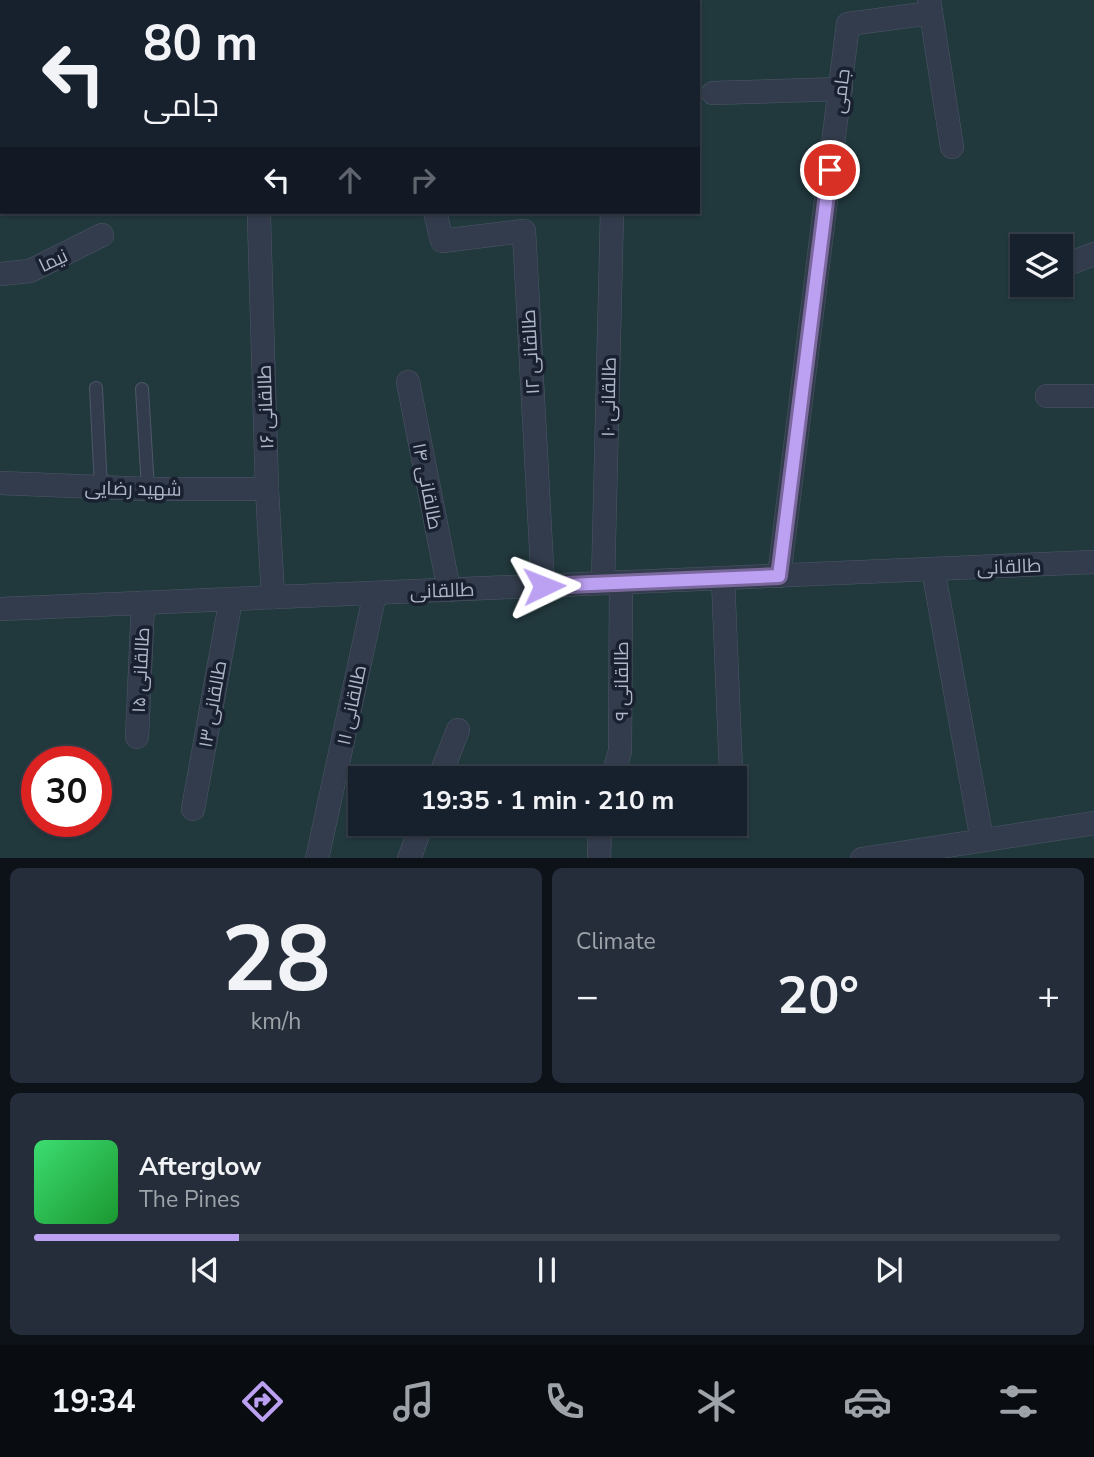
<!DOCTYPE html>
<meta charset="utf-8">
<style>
body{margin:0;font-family:"Nunito Sans",Cairo,sans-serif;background:#242d39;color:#f1f3f6;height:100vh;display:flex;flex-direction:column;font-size:26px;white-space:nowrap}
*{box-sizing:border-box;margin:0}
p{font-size:23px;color:#9ea3aa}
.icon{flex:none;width:38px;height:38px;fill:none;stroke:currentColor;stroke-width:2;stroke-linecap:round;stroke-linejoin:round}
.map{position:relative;height:858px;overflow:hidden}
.sheet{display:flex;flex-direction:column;gap:10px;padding:10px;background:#0d1219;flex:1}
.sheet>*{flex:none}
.banner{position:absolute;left:0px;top:0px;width:700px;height:214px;box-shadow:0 2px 5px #0004,0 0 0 2px #363e49;background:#17202d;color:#f1f3f6;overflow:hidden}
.controls{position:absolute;left:1010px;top:234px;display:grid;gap:14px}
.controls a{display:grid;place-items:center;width:63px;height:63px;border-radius:0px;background:#17202d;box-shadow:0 2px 5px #0004,0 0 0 2px #363e49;font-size:35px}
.speed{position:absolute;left:21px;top:746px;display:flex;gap:14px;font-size:35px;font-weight:700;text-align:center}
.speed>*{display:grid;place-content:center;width:91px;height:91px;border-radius:50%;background:#17202d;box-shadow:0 2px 5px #0004,0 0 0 2px #363e49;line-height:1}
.speed .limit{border:10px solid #d22;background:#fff;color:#111}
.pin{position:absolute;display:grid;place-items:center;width:60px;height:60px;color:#fff;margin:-30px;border:4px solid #fff;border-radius:50%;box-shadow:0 2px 7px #0007}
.me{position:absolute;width:77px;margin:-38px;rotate:88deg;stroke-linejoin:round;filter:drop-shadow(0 0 5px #0008)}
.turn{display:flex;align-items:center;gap:24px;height:147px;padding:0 28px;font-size:32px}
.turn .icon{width:91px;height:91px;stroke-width:2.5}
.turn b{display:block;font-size:49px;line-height:60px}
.lanes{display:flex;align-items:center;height:66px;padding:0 28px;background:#0003;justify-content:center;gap:35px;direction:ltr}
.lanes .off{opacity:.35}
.big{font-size:52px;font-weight:700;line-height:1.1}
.sheet .tile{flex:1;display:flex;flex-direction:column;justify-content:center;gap:10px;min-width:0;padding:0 24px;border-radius:10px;background:#242d39}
.sheet .dial{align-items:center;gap:0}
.dial b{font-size:91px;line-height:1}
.song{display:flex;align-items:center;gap:21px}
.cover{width:84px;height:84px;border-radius:10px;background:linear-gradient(135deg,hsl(140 70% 55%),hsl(130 70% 35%))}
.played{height:7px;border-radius:4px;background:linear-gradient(90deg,#bca0f2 20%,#363e49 20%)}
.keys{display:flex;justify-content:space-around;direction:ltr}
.heat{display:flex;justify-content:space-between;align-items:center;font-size:38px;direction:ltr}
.sheet .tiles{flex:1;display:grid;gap:10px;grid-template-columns:1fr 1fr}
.tile:last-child{grid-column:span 2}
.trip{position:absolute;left:348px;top:766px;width:399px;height:70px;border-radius:0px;background:#17202d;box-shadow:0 2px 5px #0004,0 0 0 2px #363e49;font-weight:700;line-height:70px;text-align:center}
.tabs{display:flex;height:112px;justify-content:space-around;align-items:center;background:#090d12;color:#9ea3aa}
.tabs .icon{width:49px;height:49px}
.tabs .active{color:#bca0f2}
.tabs b{font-size:32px;color:#f1f3f6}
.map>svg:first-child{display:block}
.green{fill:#21383d;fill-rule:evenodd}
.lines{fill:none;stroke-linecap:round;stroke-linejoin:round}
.service-casing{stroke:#4e5767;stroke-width:14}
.minor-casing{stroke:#4e5767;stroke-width:24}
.service{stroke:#333c4c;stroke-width:12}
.minor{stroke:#333c4c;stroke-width:23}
.route-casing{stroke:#7a689d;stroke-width:18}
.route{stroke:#bca0f2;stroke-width:12}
.labels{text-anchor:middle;stroke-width:7;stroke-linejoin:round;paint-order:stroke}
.street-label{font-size:19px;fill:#aeb7c8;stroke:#192131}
</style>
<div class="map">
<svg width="1094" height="859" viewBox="0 0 1094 859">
<rect width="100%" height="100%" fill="#1f2a3c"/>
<path class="green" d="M0 0H1094V858H0ZM2 2H698V212H2ZM1022 247H1060V285H1022ZM37 761H96V821H37ZM360 779H735V824H360Z"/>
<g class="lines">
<defs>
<g id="service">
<path d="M96 388 101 488"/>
<path d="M142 389 148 489"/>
</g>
<g id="minor">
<path d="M79 0 80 2"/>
<path d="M310 0V2"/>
<path d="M486 0 487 2"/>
<path d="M929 0 952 147"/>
<path d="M713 93 841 89"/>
<path d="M435 212 442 241 524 231 543 586"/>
<path d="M259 217 267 489 273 597"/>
<path d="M1060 267 1094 254"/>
<path d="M0 274 30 271 102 235"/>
<path d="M408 382 449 590"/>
<path d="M1047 396H1094"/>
<path d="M0 483 148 489H267"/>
<path d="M933 569 982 840"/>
<path d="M779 576 848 24 931 13"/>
<path d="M723 578 731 772 729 779"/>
<path d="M603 583 612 212"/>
<path d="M0 609 1094 562"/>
<path d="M137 737 143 603"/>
<path d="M439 779 458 730"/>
<path d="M612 779 620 751 621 582"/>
<path d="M193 809 231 599"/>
<path d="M317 859 375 593"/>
<path d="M409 859 422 824"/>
<path d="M599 859 600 824"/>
<path d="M862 859 1094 823"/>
</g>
</defs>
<use href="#service" class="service-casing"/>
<use href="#minor" class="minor-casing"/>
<use href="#service" class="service"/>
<use href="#minor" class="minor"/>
</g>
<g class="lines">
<defs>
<path id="route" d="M544 586 779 576 830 170"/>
</defs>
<use href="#route" class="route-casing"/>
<use href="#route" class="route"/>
</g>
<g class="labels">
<g class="street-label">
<text transform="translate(840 91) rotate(-83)" y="7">جامی</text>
<text transform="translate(53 260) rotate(-25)" y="7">نیما</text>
<text transform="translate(530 352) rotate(-93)" y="7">طالقانی ۱۲</text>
<text transform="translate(608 397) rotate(-89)" y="7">طالقانی ۱۰</text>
<text transform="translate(265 407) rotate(-92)" y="7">طالقانی ۱۶</text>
<text transform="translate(428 486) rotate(79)" y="7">طالقانی ۱۴</text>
<text transform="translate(133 488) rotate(1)" y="7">شهید رضایی</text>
<text transform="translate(1009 566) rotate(-2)" y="7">طالقانی</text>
<text transform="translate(442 590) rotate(-2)" y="7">طالقانی</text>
<text transform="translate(140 670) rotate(-87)" y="7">طالقانی ۱۵</text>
<text transform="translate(621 681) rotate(-90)" y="7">طالقانی ۹</text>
<text transform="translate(212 704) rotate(-80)" y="7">طالقانی ۱۳</text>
<text transform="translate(351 705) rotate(-78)" y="7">طالقانی ۱۱</text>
</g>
</g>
</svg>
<div class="controls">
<a><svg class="icon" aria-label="layers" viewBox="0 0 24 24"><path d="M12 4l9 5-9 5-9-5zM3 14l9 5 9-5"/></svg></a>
</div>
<div class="speed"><div class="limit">30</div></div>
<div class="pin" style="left:830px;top:170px;background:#d93025"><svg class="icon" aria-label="arrive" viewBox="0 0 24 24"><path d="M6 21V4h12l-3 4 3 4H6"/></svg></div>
<svg class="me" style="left:544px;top:586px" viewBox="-20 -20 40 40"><path d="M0-17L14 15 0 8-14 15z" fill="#bca0f2" stroke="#fff" stroke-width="4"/></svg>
<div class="trip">19:35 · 1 min · 210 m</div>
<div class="banner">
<div class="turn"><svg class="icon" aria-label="left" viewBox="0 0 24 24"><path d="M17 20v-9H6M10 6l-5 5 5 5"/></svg><div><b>80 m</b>جامی</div></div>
<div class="lanes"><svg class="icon" aria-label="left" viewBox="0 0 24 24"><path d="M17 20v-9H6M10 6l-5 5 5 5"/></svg><svg class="icon off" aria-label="ahead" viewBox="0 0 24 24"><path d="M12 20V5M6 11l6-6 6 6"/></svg><svg class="icon off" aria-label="right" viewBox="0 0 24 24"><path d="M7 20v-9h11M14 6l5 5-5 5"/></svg></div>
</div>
</div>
<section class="sheet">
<div class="tiles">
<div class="tile dial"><b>28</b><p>km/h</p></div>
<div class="tile"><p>Climate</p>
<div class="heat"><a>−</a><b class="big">20°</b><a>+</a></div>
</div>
<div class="tile">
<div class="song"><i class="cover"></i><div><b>Afterglow</b><p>The Pines</p></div></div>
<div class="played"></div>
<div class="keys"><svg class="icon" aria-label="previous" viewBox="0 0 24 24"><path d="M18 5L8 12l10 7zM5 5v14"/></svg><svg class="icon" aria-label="pause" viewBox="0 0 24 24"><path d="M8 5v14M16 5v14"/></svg><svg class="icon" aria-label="next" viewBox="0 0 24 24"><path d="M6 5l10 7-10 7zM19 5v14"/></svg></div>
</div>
</div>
</section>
<nav class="tabs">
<b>19:34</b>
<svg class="icon active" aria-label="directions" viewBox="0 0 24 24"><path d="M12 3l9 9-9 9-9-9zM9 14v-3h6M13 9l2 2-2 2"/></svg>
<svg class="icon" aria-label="music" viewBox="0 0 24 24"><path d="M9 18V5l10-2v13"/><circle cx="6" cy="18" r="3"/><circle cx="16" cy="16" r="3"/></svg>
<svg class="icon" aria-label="phone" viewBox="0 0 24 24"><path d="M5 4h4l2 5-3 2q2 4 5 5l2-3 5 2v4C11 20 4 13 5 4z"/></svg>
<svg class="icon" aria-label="climate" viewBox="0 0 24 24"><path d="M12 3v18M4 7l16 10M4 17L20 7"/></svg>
<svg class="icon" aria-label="car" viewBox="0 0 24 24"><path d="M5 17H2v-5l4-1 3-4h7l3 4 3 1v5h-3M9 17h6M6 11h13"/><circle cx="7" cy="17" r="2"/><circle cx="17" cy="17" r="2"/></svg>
<svg class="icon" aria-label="filters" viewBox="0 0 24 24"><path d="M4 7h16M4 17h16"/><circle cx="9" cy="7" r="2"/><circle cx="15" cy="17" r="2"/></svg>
</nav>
